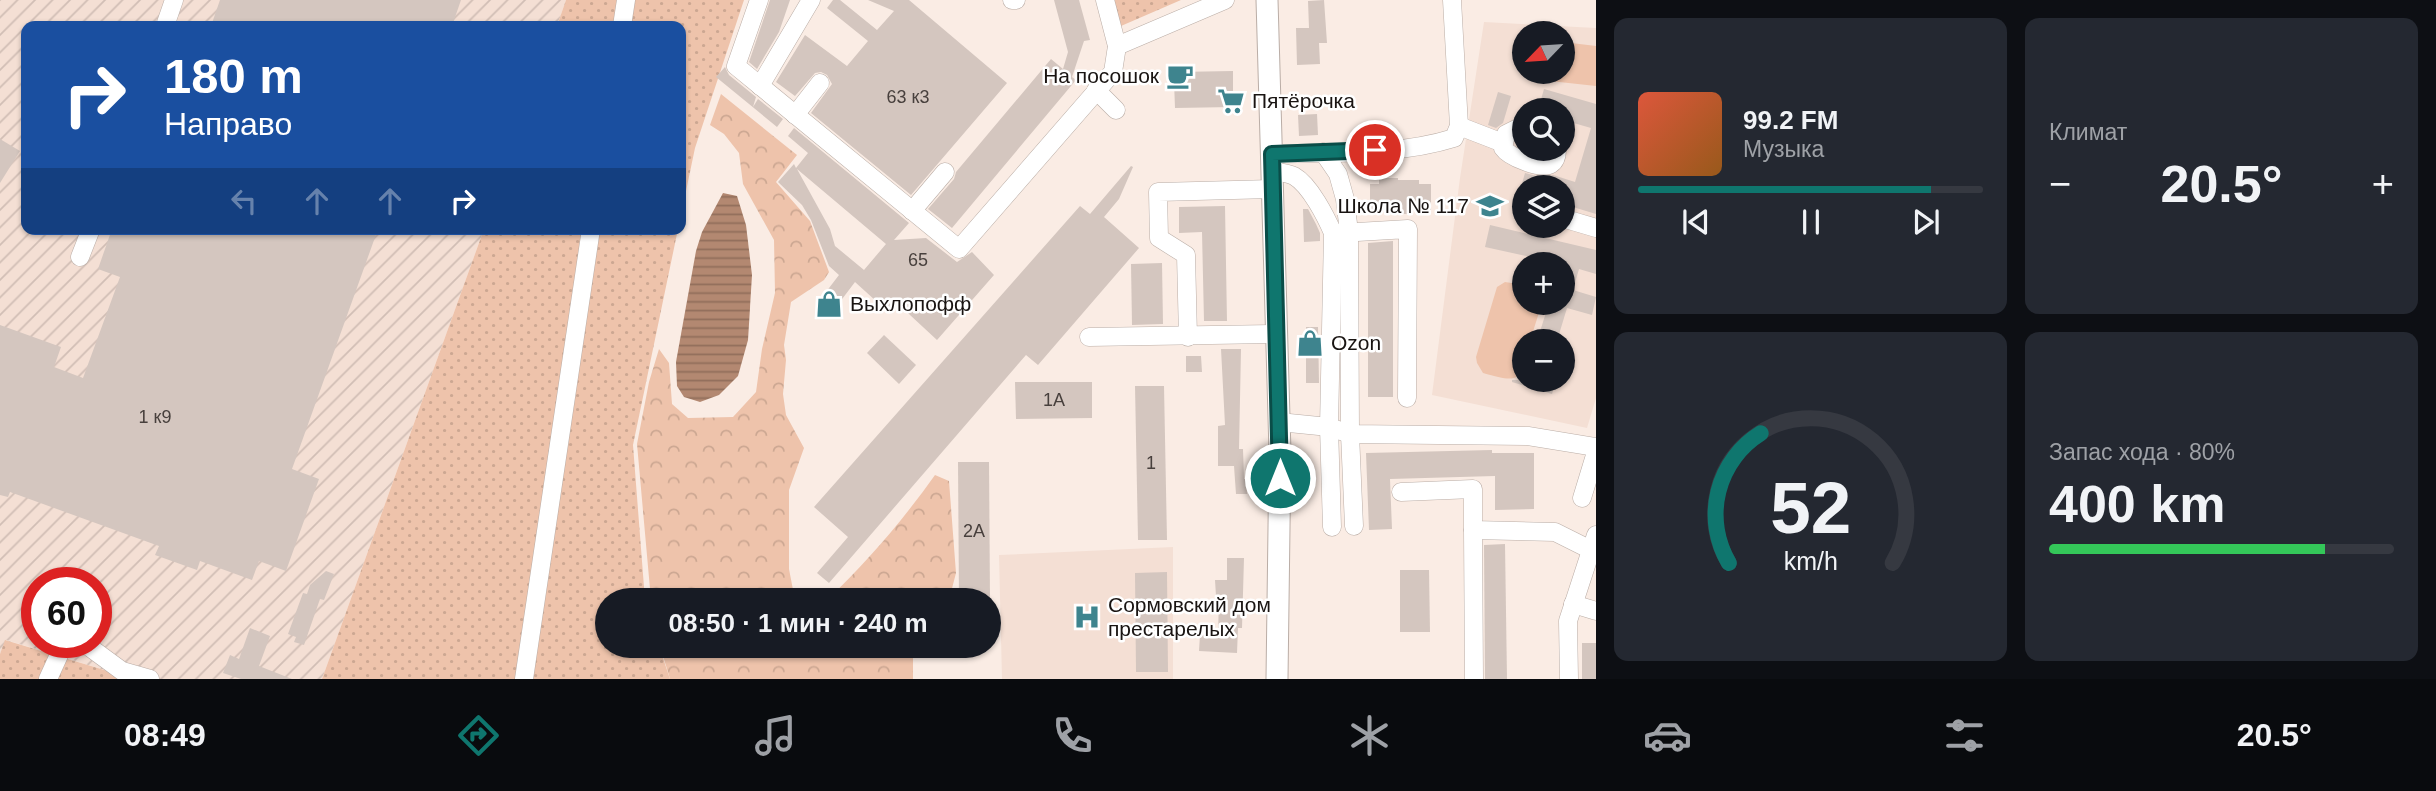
<!DOCTYPE html>
<html lang="ru">
<meta charset="utf-8">
<style>
body{margin:0;font-family:Helvetica,sans-serif;background:#242831;color:#f1f3f6;height:100vh;display:flex;flex-direction:column;font-size:26px;white-space:nowrap}
*{box-sizing:border-box;margin:0}
p{font-size:23px;color:#9ea1a6}
.icon{flex:none;width:38px;height:38px;fill:none;stroke:currentColor;stroke-width:2;stroke-linecap:round;stroke-linejoin:round}
.map{position:relative;flex:1;overflow:hidden}
.details{display:flex;flex-direction:column;gap:18px;padding:18px;background:#0d0f14;width:840px}
.details>*{flex:none}
.guide{position:absolute;left:21px;top:21px;width:665px;height:214px;border-radius:14px;box-shadow:0 2px 5px #0004;background:#1a4fa0;color:#fff;overflow:hidden}
.needle{width:46px;rotate:245deg}
.tools{position:absolute;left:1512px;top:21px;display:grid;gap:14px}
.tools a{display:grid;place-items:center;width:63px;height:63px;border-radius:50%;background:#171b24;box-shadow:0 2px 5px #0004;font-size:35px}
.speed{position:absolute;left:21px;top:567px;display:flex;gap:14px;font-size:35px;font-weight:700;text-align:center}
.speed>*{display:grid;place-content:center;width:91px;height:91px;border-radius:50%;background:#171b24;box-shadow:0 2px 5px #0004;line-height:1}
.speed .limit{border:10px solid #d22;background:#fff;color:#111}
.pin{position:absolute;display:grid;place-items:center;width:60px;height:60px;color:#fff;margin:-30px;border:4px solid #fff;border-radius:50%;box-shadow:0 2px 7px #0007}
.me{position:absolute;width:77px;margin:-38px;rotate:0deg;stroke-linejoin:round;filter:drop-shadow(0 0 5px #0008)}
.turn{display:flex;align-items:center;gap:24px;height:147px;padding:0 28px;font-size:32px}
.turn .icon{width:91px;height:91px;stroke-width:2.5}
.turn b{display:block;font-size:49px;line-height:60px}
.lanes{display:flex;align-items:center;height:66px;padding:0 28px;background:#0003;justify-content:center;gap:35px;direction:ltr}
.lanes .off{opacity:.35}
.big{font-size:52px;font-weight:800;line-height:1.1}
.details .card{flex:1;display:flex;flex-direction:column;justify-content:center;gap:10px;min-width:0;padding:0 24px;border-radius:14px;background:#242831}
.details .dial{align-items:center;gap:0}
.dial svg{height:182px;overflow:visible;fill:none;stroke:#363941;stroke-width:7;stroke-linecap:round;text-anchor:middle}
.dial text{fill:#f1f3f6;stroke:none}
.song{display:flex;align-items:center;gap:21px}
.cover{width:84px;height:84px;border-radius:10px;background:linear-gradient(135deg,hsl(10 70% 55%),hsl(30 70% 35%))}
.played{height:7px;border-radius:4px;background:linear-gradient(90deg,#0f766e 85%,#363941 85%)}
.keys{display:flex;justify-content:space-around;direction:ltr}
.heat{display:flex;justify-content:space-between;align-items:center;font-size:38px;direction:ltr}
.charge{height:10px;border-radius:5px;background:linear-gradient(90deg,#34c759 80%,#363941 0)}
.details .tiles{flex:1;display:grid;gap:18px;grid-template-columns:repeat(2,1fr)}
.trip{position:absolute;left:595px;top:588px;width:406px;height:70px;border-radius:35px;background:#171b24;box-shadow:0 2px 5px #0004;font-weight:800;line-height:70px;text-align:center}
.menu{display:flex;height:112px;justify-content:space-around;align-items:center;background:#090b0e;color:#9ea1a6}
.menu .icon{width:49px;height:49px}
.menu .on{color:#0f766e}
.menu b{font-size:32px;color:#f1f3f6}
main{display:flex;flex:1;min-height:0}
.map>svg:first-child{display:block}
.built{fill:#f4dfd4;fill-rule:evenodd}
.industrial{fill:url(#industrial-furrows);fill-rule:evenodd}
.grass{fill:#eec3ab}
.forest{fill:url(#forest-crowns)}
.park{fill:url(#park-dots)}
.water{fill:url(#water-rules)}
.building{fill:#d4c6bf;fill-rule:evenodd}
.lines{fill:none;stroke-linecap:round;stroke-linejoin:round}
.minor-casing{stroke:#baada6;stroke-width:19}
.major-casing{stroke:#baada6;stroke-width:23}
.minor{stroke:#fff;stroke-width:18}
.major{stroke:#fff;stroke-width:21}
.route-casing{stroke:#0a4d48;stroke-width:18}
.route{stroke:#0f766e;stroke-width:12}
.labels{text-anchor:middle;stroke-width:5;stroke-linejoin:round;paint-order:stroke}
.number-label{font-size:18px;fill:#48403d}
.poi-label{font-size:21px;fill:#191412;stroke:#fff;text-anchor:start}
</style>
<main>
<div class="map">
<svg width="1596" height="679" viewBox="0 0 1596 679">
<defs>
<pattern id="industrial-furrows" width="10" height="10" patternUnits="userSpaceOnUse" patternTransform="scale(1.75)"><rect width="10" height="10" fill="#f4dfd4"/><path d="M-1 1l2-2M0 10L10 0M9 11l2-2" fill="none" stroke="#d1beb5"/></pattern>
<pattern id="forest-crowns" width="20" height="18" patternUnits="userSpaceOnUse" patternTransform="scale(1.75)"><rect width="20" height="18" fill="#eec3ab"/><path d="M2 6a3 3 0 1 1 6 0M12 15a3 3 0 1 1 6 0" fill="none" stroke="#cca792"/></pattern>
<pattern id="park-dots" width="8" height="8" patternUnits="userSpaceOnUse" patternTransform="scale(1.75)"><rect width="8" height="8" fill="#eec3ab"/><path d="M2 2h.1M6 6h.1" fill="none" stroke="#cca792" stroke-width="1.8" stroke-linecap="round"/></pattern>
<pattern id="water-rules" width="6" height="5" patternUnits="userSpaceOnUse" patternTransform="scale(1.75)"><rect width="6" height="5" fill="#b38871"/><path d="M0 2.5h6" fill="none" stroke="#916e5b"/></pattern>
</defs>
<rect width="100%" height="100%" fill="#faece4"/>
<g class="built">
<path d="M1484 22 1596 28V398L1587 428 1432 395 1460 178ZM1524 33H1563V72H1524ZM1524 110H1563V149H1524ZM1524 187H1563V226H1524ZM1524 264H1563V303H1524ZM1524 341H1563V380H1524Z"/>
<path d="M1173 547V679H1002L999 555Z"/>
</g>
<path class="industrial" d="M0 0H566L557 26H26V229H484L322 679H134L6 640 0 654ZM37 583H96V642H37Z"/>
<g class="grass">
<path d="M1563 42 1596 46V86L1541 80 1542 72H1563Z"/>
<path d="M1505 282 1524 285V303H1542L1530 341H1524C1524 381 1521 384 1483 373L1477 363 1476 357 1497 287Z"/>
</g>
<g class="forest">
<path d="M721 94 797 155 776 182 810 221 829 272 824 280 791 302 784 345 786 360 783 394 786 415 804 448 789 490V569L794 595 809 600H651L637 444 649 382 659 349 669 363 672 404 688 418 733 417 756 392 762 349 775 293 774 240 743 184 739 153 724 134 710 125Z"/>
<path d="M935 475 949 481 956 573 949 600H827C867 562 903 520 935 475Z"/>
<path d="M660 646H913V679H670Z"/>
</g>
<g class="park">
<path d="M566 0H744L695 148 681 215V26H557Z"/>
<path d="M1113 0H1181L1121 26Z"/>
<path d="M484 229H678L633 445 645 600H607V646H659L670 679H322Z"/>
<path d="M5 640 134 679H0V654Z"/>
</g>
<path class="water" d="M723 193 737 196 746 225 752 275 748 340 738 376 719 395 700 402 684 397 677 386 676 362 696 251 702 232Z"/>
<g class="building">
<path d="M220 0H461L452 26H211Z"/>
<path d="M770 0H790L779 32 757 69 749 62Z"/>
<path d="M833 0H840L877 30 894 11 868 0H909L1007 83 911 195 811 113 832 84 827 75 821 72 815 73 795 96 776 82 805 35 847 66 868 41 827 8Z"/>
<path d="M1054 0H1079L1090 40 1084 41 1072 77 1076 80 952 228 928 209 954 179 956 172 1051 59 1063 69 1068 52Z"/>
<path d="M1324 0 1327 43H1319L1320 64 1297 65 1296 28H1309L1308 1Z"/>
<path d="M725 67 729 75 756 97 753 107 758 99 783 119 777 127 716 77Z"/>
<path d="M1233 71V107L1175 108 1174 81 1178 80 1177 72Z"/>
<path d="M1544 89 1596 104V214L1563 204V187H1521L1525 173 1540 177 1553 175 1575 182 1591 128 1563 120V110H1538Z"/>
<path d="M1498 92 1511 96 1503 123 1496 128 1488 125Z"/>
<path d="M1317 114 1318 135 1299 136 1298 115Z"/>
<path d="M794 128 909 223 894 240 926 238 957 262 972 252 994 275 937 340 896 302 887 311 855 282 830 315 816 305 839 275 829 266 811 220 802 205 778 182 794 164 796 168 808 153 788 136ZM797 169 886 244 864 270 835 246 830 229Z"/>
<path d="M0 139 20 151 0 183Z"/>
<path d="M1131 166 1133 167 1119 199 1104 217 1139 248 1038 365 1026 355 829 583 817 573 848 537 814 507 1080 206 1090 214Z"/>
<path d="M1379 178H1398V180H1419V184H1431V210H1413L1412 214H1398V210H1370V184H1379Z"/>
<path d="M1225 206 1227 321H1204L1202 232 1179 233V207Z"/>
<path d="M1303 209H1308L1316 224 1320 233V241L1304 242Z"/>
<path d="M1490 225 1596 250V274L1579 269 1573 290 1596 297 1592 315 1567 308 1557 341H1537L1549 303H1563V264L1485 247Z"/>
<path d="M112 229H378L292 469 319 479 286 571 259 561 252 580 200 561 197 570 155 555 159 546 10 492 8 497 0 495V325L61 347 54 367 83 378 120 277 98 269Z"/>
<path d="M1393 241V397H1368V243Z"/>
<path d="M1162 263 1163 324 1132 325 1131 264Z"/>
<path d="M1306 327H1318L1319 383H1306Z"/>
<path d="M884 335 916 365 899 384 867 353Z"/>
<path d="M1221 349H1241L1239 449H1243L1244 479H1246L1247 494H1236L1234 466H1218V426L1225 425Z"/>
<path d="M1186 356H1201L1202 372H1186Z"/>
<path d="M1512 380H1556L1552 394 1512 382Z"/>
<path d="M1015 382H1092V418L1016 419Z"/>
<path d="M1135 386H1164L1167 540H1138Z"/>
<path d="M1492 450V453H1534V509L1495 510V476L1390 479 1392 529 1369 530 1366 453Z"/>
<path d="M958 462H989L990 600H959Z"/>
<path d="M1505 544 1507 679H1485L1484 545Z"/>
<path d="M1227 558H1244L1242 628H1238L1237 653 1199 651 1200 635 1218 636 1219 596H1216L1215 580H1227Z"/>
<path d="M1400 570H1429L1430 632H1400Z"/>
<path d="M326 571 334 574 324 600 320 599 304 645 294 642 296 637 288 634 303 593 307 594 310 585Z"/>
<path d="M1167 572 1168 672H1136L1135 573Z"/>
<path d="M250 628 270 636 259 666 292 679H241L223 673 230 655 239 659Z"/>
<rect x="1582" y="643" width="14" height="36"/>
</g>
<g class="lines">
<defs>
<g id="minor">
<path d="M759 0 736 66 959 249 1113 72 1117 46 1105 0"/>
<path d="M1012 0H1016"/>
<path d="M165 26 174 0"/>
<path d="M622 26 626 0"/>
<path d="M1117 46 1225 0"/>
<path d="M760 86 811 0"/>
<path d="M1096 90 1116 110"/>
<path d="M795 115 820 83"/>
<path d="M1459 126 1503 143"/>
<path d="M1524 131 1516 129 1506 134 1503 148C1509 157 1541 170 1551 164 1556 161 1557 154 1557 149"/>
<path d="M1323 152 1338 174 1345 199 1349 232 1350 434 1354 526"/>
<path d="M1271 154C1331 152 1397 156 1454 138L1459 126 1452 0"/>
<path d="M1272 171C1279 172 1288 173 1294 176 1310 185 1326 217 1333 233L1329 427 1332 527"/>
<path d="M912 211 945 172"/>
<path d="M1569 220 1596 228"/>
<path d="M1340 233 1408 229 1407 398"/>
<path d="M80 257 91 229"/>
<path d="M1089 337 1277 334"/>
<path d="M1188 337 1186 255 1159 238 1158 192 1272 189"/>
<path d="M1279 422 1329 427 1350 434 1528 436 1596 447"/>
<path d="M1401 492 1473 489V530L1555 532 1591 550"/>
<path d="M1582 498 1596 452"/>
<path d="M1473 530 1474 679"/>
<path d="M1573 604 1596 611"/>
<path d="M48 679 64 644 88 646 122 671 150 679"/>
<path d="M524 679 591 229"/>
<path d="M1569 679 1568 621 1596 535"/>
</g>
<path id="major" d="M1267 0 1280 452 1277 679"/>
</defs>
<use href="#minor" class="minor-casing"/>
<use href="#major" class="major-casing"/>
<use href="#minor" class="minor"/>
<use href="#major" class="major"/>
</g>
<g class="lines">
<defs>
<path id="route" d="M1280 478 1272 154 1375 150"/>
</defs>
<use href="#route" class="route-casing"/>
<use href="#route" class="route"/>
</g>
<defs>
<symbol id="cafe-bare" viewBox="-9 -9 18 18"><path d="M-5.5-4.5H6V0H3Q3 3.5 0 3.5H-2.5Q-5.5 3.5-5.5 0ZM3-3.2v2h1.7v-2ZM-6 4.5H4V6H-6Z" fill="#3e848e" stroke="#fff" stroke-width="2.5" paint-order="stroke"/></symbol>
<symbol id="supermarket-bare" viewBox="-9 -9 18 18"><path d="M-6-5.5h2.5l.6 2H6L4.5 2H-2.5L-4.4-4H-6ZM-1.5 3.2a1.3 1.3 0 1 0 .1 0ZM3 3.2a1.3 1.3 0 1 0 .1 0Z" fill="#3e848e" stroke="#fff" stroke-width="2.5" paint-order="stroke"/></symbol>
<symbol id="school-bare" viewBox="-9 -9 18 18"><path d="M0-5L7-2L0 1L-7-2ZM-4 1L0 2.5L4 1V4Q0 6-4 4Z" fill="#3e848e" stroke="#fff" stroke-width="2.5" paint-order="stroke"/></symbol>
<symbol id="shop-bare" viewBox="-9 -9 18 18"><path d="M-5-2.5h2.3a2.7 3.5 0 0 1 5.4 0H5L5.5 6h-11ZM-1.5-2.5h3a1.5 2.3 0 0 0-3 0Z" fill="#3e848e" stroke="#fff" stroke-width="2.5" paint-order="stroke"/></symbol>
<symbol id="hospital-bare" viewBox="-9 -9 18 18"><path d="M-5-5h3v3.5h4V-5h3V5h-3V1.5h-4V5h-3Z" fill="#3e848e" stroke="#fff" stroke-width="2.5" paint-order="stroke"/></symbol>
</defs>
<g fill-rule="evenodd">
<use href="#cafe-bare" x="1161" y="57" width="38" height="38"/>
<use href="#supermarket-bare" x="1212" y="82" width="38" height="38"/>
<use href="#school-bare" x="1471" y="187" width="38" height="38"/>
<use href="#shop-bare" x="810" y="285" width="38" height="38"/>
<use href="#shop-bare" x="1291" y="324" width="38" height="38"/>
<use href="#hospital-bare" x="1068" y="598" width="38" height="38"/>
</g>
<g class="labels">
<g class="number-label">
<text x="908" y="103">63 к3</text>
<text x="918" y="266">65</text>
<text x="1054" y="406">1А</text>
<text x="155" y="423">1 к9</text>
<text x="1151" y="469">1</text>
<text x="974" y="537">2А</text>
</g>
<g class="poi-label">
<text x="1159" y="83" text-anchor="end">На посошок</text>
<text x="1252" y="108">Пятёрочка</text>
<text x="1469" y="213" text-anchor="end">Школа № 117</text>
<text x="850" y="311">Выхлопофф</text>
<text x="1331" y="350">Ozon</text>
<text x="1108" y="612">Сормовский дом<tspan x="1108" dy="24">престарелых</tspan></text>
</g>
</g>
</svg>
<div class="tools">
<a><svg class="needle" viewBox="-14 -14 28 28"><path d="M0-13l5 13h-10z" fill="#e53935"/><path d="M0 13l5-13h-10z" fill="#9ea1a6"/></svg></a>
<a><svg class="icon" aria-label="search" viewBox="0 0 24 24"><circle cx="10" cy="10" r="6"/><path d="M15 15l6 6"/></svg></a>
<a><svg class="icon" aria-label="layers" viewBox="0 0 24 24"><path d="M12 4l9 5-9 5-9-5zM3 14l9 5 9-5"/></svg></a>
<a>+</a>
<a>−</a>
</div>
<div class="speed"><div class="limit">60</div></div>
<div class="pin" style="left:1375px;top:150px;background:#d93025"><svg class="icon" aria-label="arrive" viewBox="0 0 24 24"><path d="M6 21V4h12l-3 4 3 4H6"/></svg></div>
<svg class="me" style="left:1280px;top:478px" viewBox="-20 -20 40 40"><circle r="17" fill="#0f766e" stroke="#fff" stroke-width="3"/><path d="M0-11L8 9 0 5-8 9z" fill="#fff"/></svg>
<div class="trip">08:50 · 1 мин · 240 m</div>
<div class="guide">
<div class="turn"><svg class="icon" aria-label="right" viewBox="0 0 24 24"><path d="M7 20v-9h11M14 6l5 5-5 5"/></svg><div><b>180 m</b>Направо</div></div>
<div class="lanes"><svg class="icon off" aria-label="left" viewBox="0 0 24 24"><path d="M17 20v-9H6M10 6l-5 5 5 5"/></svg><svg class="icon off" aria-label="ahead" viewBox="0 0 24 24"><path d="M12 20V5M6 11l6-6 6 6"/></svg><svg class="icon off" aria-label="ahead" viewBox="0 0 24 24"><path d="M12 20V5M6 11l6-6 6 6"/></svg><svg class="icon" aria-label="right" viewBox="0 0 24 24"><path d="M7 20v-9h11M14 6l5 5-5 5"/></svg></div>
</div>
</div>
<section class="details">
<div class="tiles">
<div class="card">
<div class="song"><i class="cover"></i><div><b>99.2 FM</b><p>Музыка</p></div></div>
<div class="played"></div>
<div class="keys"><svg class="icon" aria-label="previous" viewBox="0 0 24 24"><path d="M18 5L8 12l10 7zM5 5v14"/></svg><svg class="icon" aria-label="pause" viewBox="0 0 24 24"><path d="M8 5v14M16 5v14"/></svg><svg class="icon" aria-label="next" viewBox="0 0 24 24"><path d="M6 5l10 7-10 7zM19 5v14"/></svg></div>
</div>
<div class="card"><p>Климат</p>
<div class="heat"><a>−</a><b class="big">20.5°</b><a>+</a></div>
</div>
<div class="card dial"><svg viewBox="0 0 100 80">
<path d="M14 69A42 42 0 1 1 86 69"/>
<path d="M14 69A42 42 0 0 1 28 12" stroke="#0f766e"/>
<text x="50" y="56" font-size="32" font-weight="700">52</text>
<text x="50" y="72" font-size="11">km/h</text>
</svg></div>
<div class="card"><p>Запас хода · 80%</p><b class="big">400 km</b><div class="charge"></div></div>
</div>
</section>
</main>
<nav class="menu">
<b>08:49</b>
<svg class="icon on" aria-label="directions" viewBox="0 0 24 24"><path d="M12 3l9 9-9 9-9-9zM9 14v-3h6M13 9l2 2-2 2"/></svg>
<svg class="icon" aria-label="music" viewBox="0 0 24 24"><path d="M9 18V5l10-2v13"/><circle cx="6" cy="18" r="3"/><circle cx="16" cy="16" r="3"/></svg>
<svg class="icon" aria-label="phone" viewBox="0 0 24 24"><path d="M5 4h4l2 5-3 2q2 4 5 5l2-3 5 2v4C11 20 4 13 5 4z"/></svg>
<svg class="icon" aria-label="climate" viewBox="0 0 24 24"><path d="M12 3v18M4 7l16 10M4 17L20 7"/></svg>
<svg class="icon" aria-label="car" viewBox="0 0 24 24"><path d="M5 17H2v-5l4-1 3-4h7l3 4 3 1v5h-3M9 17h6M6 11h13"/><circle cx="7" cy="17" r="2"/><circle cx="17" cy="17" r="2"/></svg>
<svg class="icon" aria-label="filters" viewBox="0 0 24 24"><path d="M4 7h16M4 17h16"/><circle cx="9" cy="7" r="2"/><circle cx="15" cy="17" r="2"/></svg>
<b>20.5°</b>
</nav>
